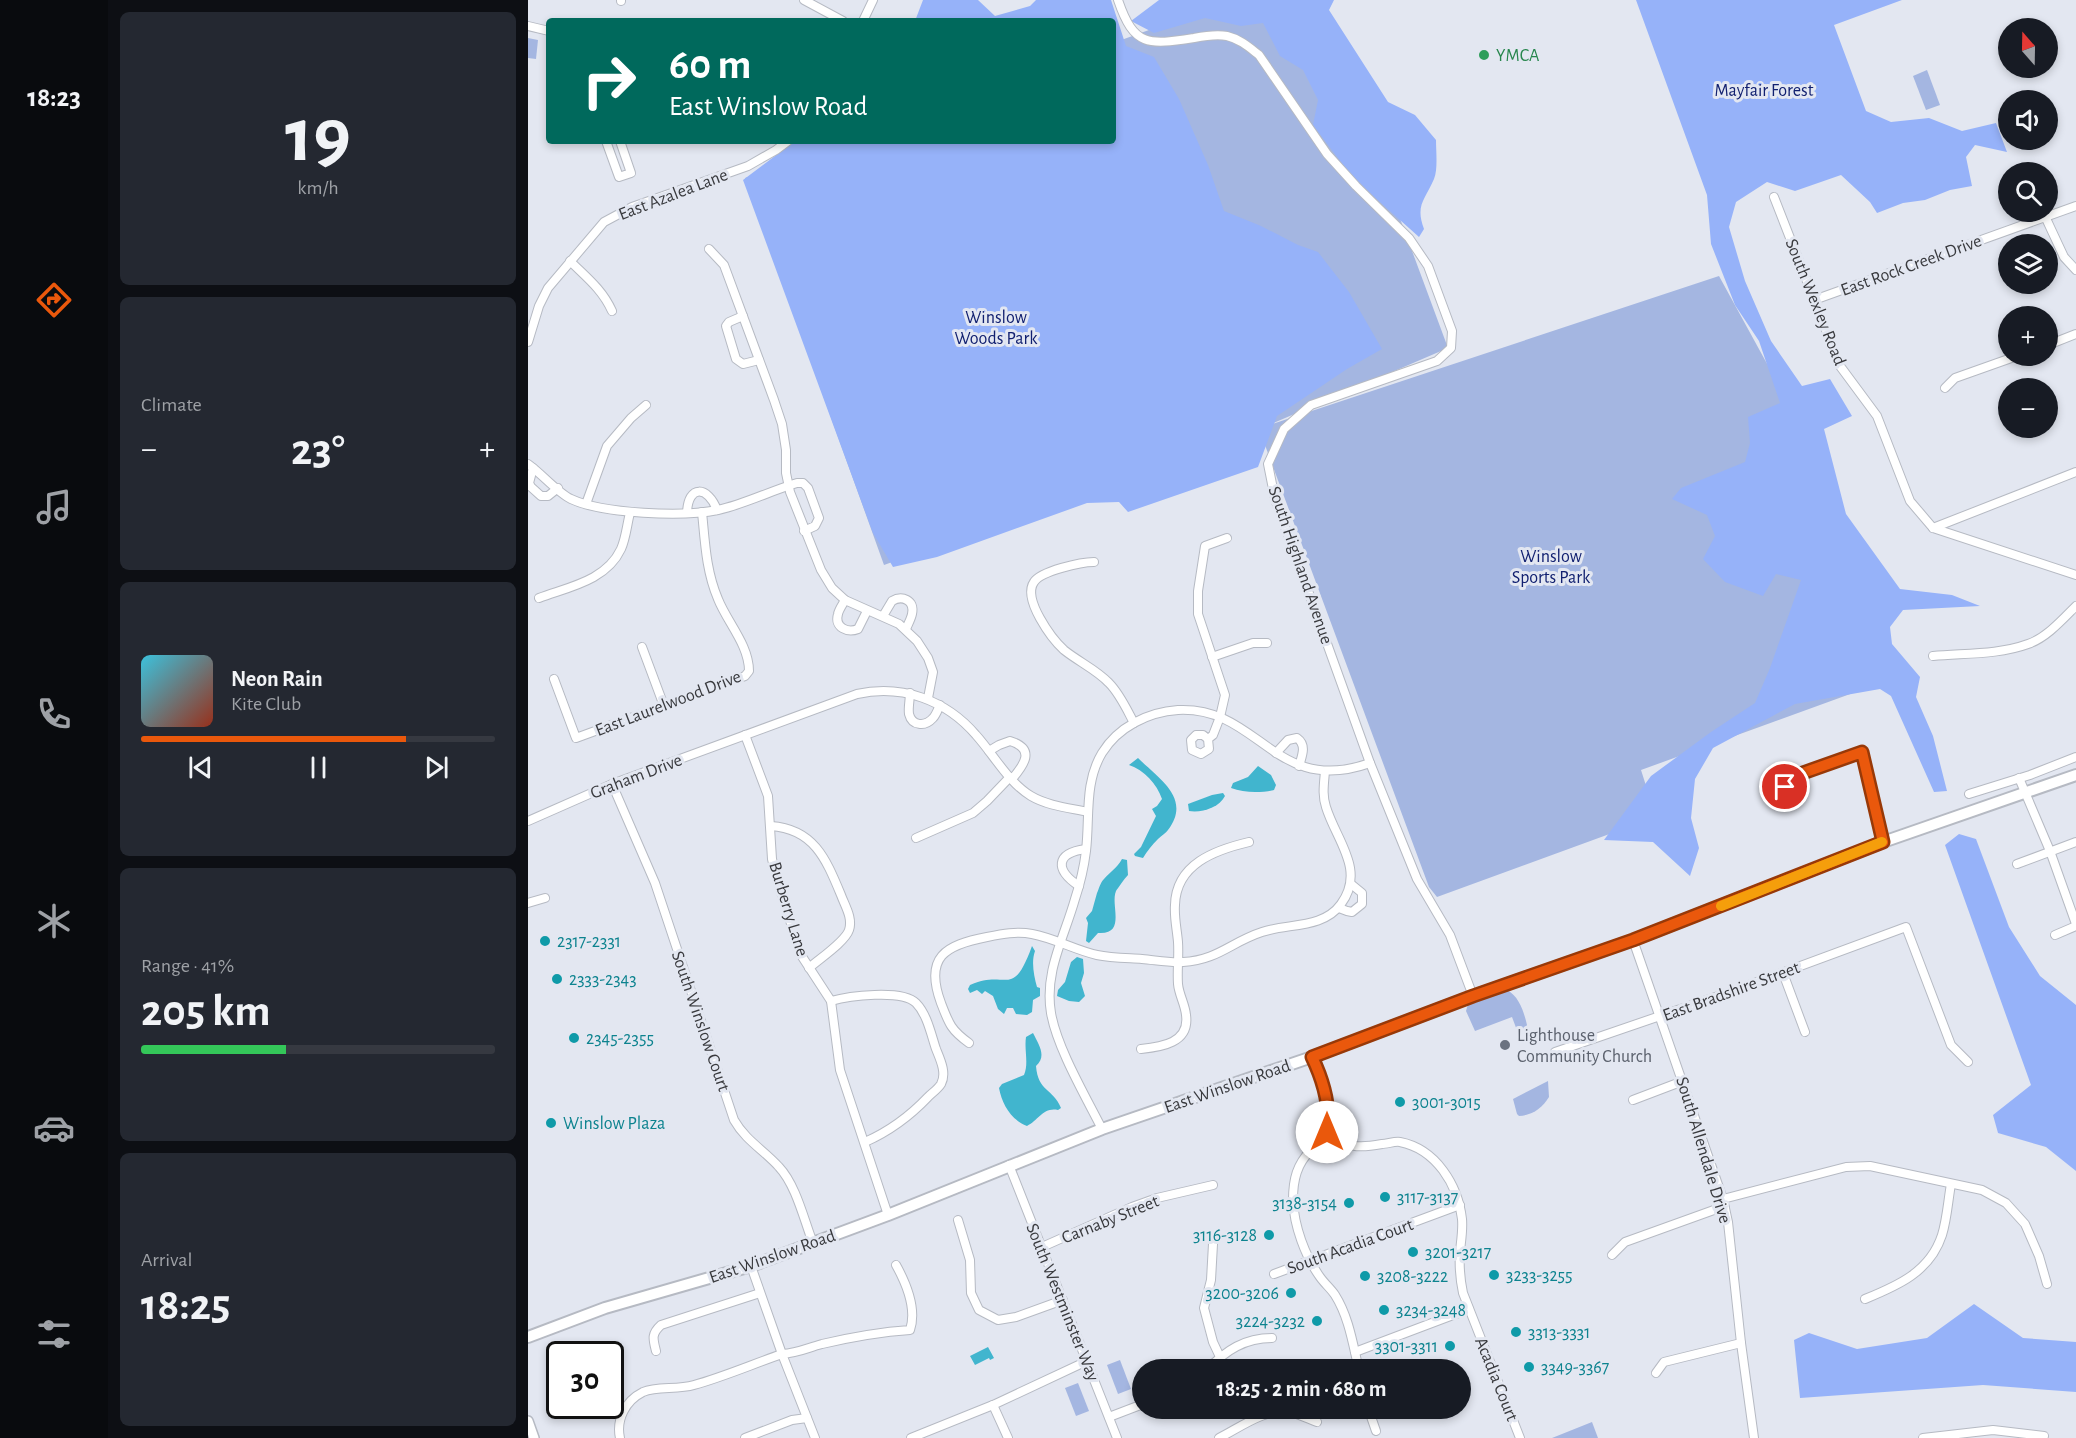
<!DOCTYPE html>
<meta charset="utf-8">
<style>
body{margin:0;font-family:"Alegreya Sans",sans-serif;background:#242831;color:#f1f3f6;height:100vh;display:flex;flex-direction:column;font-size:22px;white-space:nowrap}
*{box-sizing:border-box;margin:0}
p{font-size:20px;color:#9ea1a6}
.icon{flex:none;width:33px;height:33px;fill:none;stroke:currentColor;stroke-width:2;stroke-linecap:round;stroke-linejoin:round}
.map{position:relative;flex:1;overflow:hidden}
.details{display:flex;flex-direction:column;gap:12px;padding:12px;background:#0d0f14;width:420px}
.details>*{flex:none}
.guide{position:absolute;left:18px;top:18px;width:570px;height:126px;border-radius:6px;box-shadow:0 3px 9px #0003;background:#00695c;color:#fff;overflow:hidden}
.needle{width:39px;rotate:340deg}
.fabs{position:absolute;left:1470px;top:18px;display:grid;gap:12px}
.fabs a{display:grid;place-items:center;width:60px;height:60px;border-radius:50%;background:#171b24;box-shadow:0 3px 9px #0003;font-size:30px}
.speed{position:absolute;left:18px;top:1341px;display:flex;gap:12px;font-size:30px;font-weight:700;text-align:center}
.speed>*{display:grid;place-content:center;width:78px;height:78px;border-radius:50%;background:#171b24;box-shadow:0 3px 9px #0003;line-height:1}
.speed .limit{border:3px solid #111;border-radius:9px;background:#fff;color:#111}
.pin{position:absolute;display:grid;place-items:center;width:51px;height:51px;color:#fff;margin:-26px;border:3px solid #fff;border-radius:50%;box-shadow:0 2px 6px #0007}
.me{position:absolute;width:66px;margin:-33px;rotate:0deg;stroke-linejoin:round;filter:drop-shadow(0 0 4px #0008)}
.turn{display:flex;align-items:center;gap:21px;height:126px;padding:0 24px;font-size:27px}
.turn .icon{width:78px;height:78px;stroke-width:2.5}
.turn b{display:block;font-size:42px;line-height:51px}
.big{font-size:45px;font-weight:700;line-height:1.1}
.details .tile{flex:1;display:flex;flex-direction:column;justify-content:center;gap:9px;min-width:0;padding:0 21px;border-radius:9px;background:#242831}
.details .dial{align-items:center;gap:0}
.dial b{font-size:78px;line-height:1}
.song{display:flex;align-items:center;gap:18px}
.cover{width:72px;height:72px;border-radius:9px;background:linear-gradient(135deg,hsl(190 70% 55%),hsl(10 70% 35%))}
.played{height:6px;border-radius:3px;background:linear-gradient(90deg,#ea580c 75%,#363941 75%)}
.keys{display:flex;justify-content:space-around;direction:ltr}
.heat{display:flex;justify-content:space-between;align-items:center;font-size:33px;direction:ltr}
.charge{height:9px;border-radius:4px;background:linear-gradient(90deg,#34c759 41%,#363941 0)}
.trip{position:absolute;left:604px;top:1359px;width:339px;height:60px;border-radius:30px;background:#171b24;box-shadow:0 3px 9px #0003;font-weight:700;line-height:60px;text-align:center}
main{display:flex;flex:1;min-height:0}
.dock{display:flex;flex-direction:column;width:108px;justify-content:space-around;align-items:center;background:#090b0e;color:#9ea1a6}
.dock .icon{width:42px;height:42px}
.dock .active{color:#ea580c}
.dock b{font-size:27px;color:#f1f3f6}
.map>svg:first-child{display:block}
.green{fill:#a4b6e1}
.forest{fill:#96b2f9}
.water{fill:#41b5ce}
.lines{fill:none;stroke-linecap:round;stroke-linejoin:round}
.minor-casing{stroke:#b6bac3;stroke-width:10}
.tertiary-casing{stroke:#b6bac3;stroke-width:12}
.secondary-casing{stroke:#b6bac3;stroke-width:14}
.minor{stroke:#fff;stroke-width:8}
.tertiary{stroke:#fff;stroke-width:9}
.secondary{stroke:#fff;stroke-width:10}
.route-casing{stroke:#983908;stroke-width:15}
.route{stroke:#ea580c;stroke-width:10}
.slow{stroke:#f59e0b;stroke-width:10}
.leisure-dot{fill:#2e9e5b;stroke:#e3e7f1;stroke-width:2}
.culture-dot{fill:#0f9aa8;stroke:#e3e7f1;stroke-width:2}
.worship-dot{fill:#6b7280;stroke:#e3e7f1;stroke-width:2}
.labels{text-anchor:middle;stroke-width:6;stroke-linejoin:round;paint-order:stroke}
.leisure-label{font-size:18px;fill:#27864d;stroke:#e3e7f1;text-anchor:start}
.park-label{font-size:18px;fill:#112070;stroke:#e3e7f1}
.street-label{font-size:18px;fill:#393a3e;stroke:#e3e7f1}
.culture-label{font-size:18px;fill:#0d838f;stroke:#e3e7f1;text-anchor:start}
.worship-label{font-size:18px;fill:#5b616d;stroke:#e3e7f1;text-anchor:start}
</style>
<main>
<nav class="dock">
<b>18:23</b>
<svg class="icon active" aria-label="directions" viewBox="0 0 24 24"><path d="M12 3l9 9-9 9-9-9zM9 14v-3h6M13 9l2 2-2 2"/></svg>
<svg class="icon" aria-label="music" viewBox="0 0 24 24"><path d="M9 18V5l10-2v13"/><circle cx="6" cy="18" r="3"/><circle cx="16" cy="16" r="3"/></svg>
<svg class="icon" aria-label="phone" viewBox="0 0 24 24"><path d="M5 4h4l2 5-3 2q2 4 5 5l2-3 5 2v4C11 20 4 13 5 4z"/></svg>
<svg class="icon" aria-label="climate" viewBox="0 0 24 24"><path d="M12 3v18M4 7l16 10M4 17L20 7"/></svg>
<svg class="icon" aria-label="car" viewBox="0 0 24 24"><path d="M5 17H2v-5l4-1 3-4h7l3 4 3 1v5h-3M9 17h6M6 11h13"/><circle cx="7" cy="17" r="2"/><circle cx="17" cy="17" r="2"/></svg>
<svg class="icon" aria-label="filters" viewBox="0 0 24 24"><path d="M4 7h16M4 17h16"/><circle cx="9" cy="7" r="2"/><circle cx="15" cy="17" r="2"/></svg>
</nav>
<section class="details">
<div class="tile dial"><b>19</b><p>km/h</p></div>
<div class="tile"><p>Climate</p>
<div class="heat"><a>−</a><b class="big">23°</b><a>+</a></div>
</div>
<div class="tile">
<div class="song"><i class="cover"></i><div><b>Neon Rain</b><p>Kite Club</p></div></div>
<div class="played"></div>
<div class="keys"><svg class="icon" aria-label="previous" viewBox="0 0 24 24"><path d="M18 5L8 12l10 7zM5 5v14"/></svg><svg class="icon" aria-label="pause" viewBox="0 0 24 24"><path d="M8 5v14M16 5v14"/></svg><svg class="icon" aria-label="next" viewBox="0 0 24 24"><path d="M6 5l10 7-10 7zM19 5v14"/></svg></div>
</div>
<div class="tile"><p>Range · 41%</p><b class="big">205 km</b><div class="charge"></div></div>
<div class="tile"><p>Arrival</p><b class="big">18:25</b></div>
</section>
<div class="map">
<svg width="1548" height="1438" viewBox="0 0 1548 1438">
<rect width="100%" height="100%" fill="#e3e7f1"/>
<g class="green">
<path d="M704 0H791L920 348 741 425 1191 276 1278 435 1358 681 1113 770 1128 817 909 897 901 887 731 429 356 565 217 178 318 141H585V43Z"/>
<path d="M0 38 10 40 8 59 0 58Z"/>
<path d="M1399 70 1412 105 1398 110 1385 76Z"/>
<path d="M979 990C991 996 996 1012 999 1025L996 1029 990 1033 984 1017 947 1031 938 1011 940 1004Z"/>
<path d="M1020 1081 1021 1097C1014 1108 1005 1115 991 1116L989 1114 985 1099Z"/>
<path d="M592 1360 603 1389 590 1394 579 1365Z"/>
<path d="M550 1383 561 1411 548 1416 537 1388Z"/>
<path d="M1064 1422 1070 1438H1024Z"/>
</g>
<g class="forest">
<path d="M395 0H450L467 16 502 6 508 0H583L598 46 626 57 651 99 680 165 696 211 733 226 770 245 790 252 821 292 854 349 819 369 749 416 730 467 600 512 591 502 559 503 409 557 365 567 345 533 215 180 267 141H585V21H387Z"/>
<path d="M631 0H806L801 10 860 102 887 115 908 140C908 152 910 169 906 179 897 200 887 205 896 229L891 237 825 178 785 125 790 100 775 70 752 56 735 23 713 26 677 18 626 33 603 21Z"/>
<path d="M1108 0H1374L1306 25 1338 111 1363 122 1401 118 1434 131 1468 123 1479 152 1447 145 1438 157 1444 186 1422 190 1397 200 1375 203 1349 213 1342 202 1313 175 1267 191 1239 182 1208 202 1201 227 1217 281 1243 341 1274 386 1302 379 1324 416 1296 429 1318 514 1372 589 1424 595 1452 606 1375 610 1362 627 1364 644 1392 677 1388 697 1405 736 1419 791 1406 792 1363 696 1352 689 1267 704 1185 748 1167 779 1163 818 1171 848 1162 876 1125 842 1076 840 1123 776 1183 732 1227 703 1242 668 1273 580 1248 574 1235 596 1197 582 1175 559 1187 536 1179 515 1144 499 1153 488 1217 462 1222 443 1220 417 1252 403 1231 341 1207 305 1183 244 1179 195Z"/>
<path d="M1431 834 1448 839 1481 927 1512 976 1548 1005V1171L1518 1147 1470 1133 1465 1115 1503 1085 1417 845Z"/>
<path d="M1446 1304 1495 1338 1548 1342V1392L1455 1385 1272 1398 1266 1340 1281 1333 1329 1349 1399 1338Z"/>
</g>
<g class="water">
<path d="M610 758C631 779 664 798 640 830 638 833 633 836 630 839 624 845 619 851 615 858L607 856 606 854 613 847 628 816 624 809 629 806 634 799C629 784 616 770 601 765Z"/>
<path d="M730 766 743 775 748 785 746 790C733 793 716 793 703 788L705 783 720 777Z"/>
<path d="M695 793 697 796C691 808 673 813 661 811L660 804 684 795Z"/>
<path d="M594 859 599 860 600 875C597 878 590 888 588 891 582 905 599 935 570 933L561 943 558 941 560 923 558 918 564 911 569 893C571 889 572 883 576 879 582 872 589 868 594 859Z"/>
<path d="M504 946 507 951C503 962 506 976 509 987L512 988V996L505 1000 504 1012 499 1015 488 1014 485 1008H479L476 1014 470 1009 465 996 457 991 454 994 449 990 442 993 440 989 442 985C479 968 484 1001 504 946Z"/>
<path d="M549 957 555 959 556 973 553 983 557 996 551 1002 541 1001 529 996 530 990 537 982 543 962Z"/>
<path d="M505 1033C511 1045 519 1056 508 1066 510 1092 525 1088 533 1108L530 1110C515 1107 511 1120 499 1126 483 1120 474 1104 471 1088L474 1084 496 1075C501 1063 496 1050 498 1037Z"/>
<path d="M460 1347 466 1358 462 1360 461 1358 447 1365 442 1356Z"/>
</g>
<g class="lines">
<defs>
<g id="minor">
<path d="M93 0V1"/>
<path d="M276 0 315 21"/>
<path d="M590 0C606 47 620 45 666 38 676 36 689 34 699 36 712 39 722 48 731 55L799 154 828 186 881 238 900 266 924 331 923 348 909 361 783 405 756 429 740 464 747 499 842 763 889 879 922 935 945 996"/>
<path d="M335 21 345 0"/>
<path d="M0 26 21 31"/>
<path d="M78 141 91 177 103 173 92 141"/>
<path d="M1500 170 1501 172"/>
<path d="M1246 197 1312 366 1349 416 1382 501 1405 528 1548 575"/>
<path d="M1515 212 1536 257 1548 270"/>
<path d="M181 249 196 265 246 400 254 424 258 450V473L262 492 293 570 304 588 317 600 371 624 389 641 400 658 405 672 400 698"/>
<path d="M42 261C58 277 74 289 84 311"/>
<path d="M1286 300 1548 206"/>
<path d="M215 316 201 322 198 326 208 359 215 364 231 360"/>
<path d="M0 342 11 306 20 288 76 222 104 207 220 166 248 150 260 141"/>
<path d="M1520 345 1548 334"/>
<path d="M1417 388 1427 378 1489 356"/>
<path d="M0 464C13 473 30 493 43 499 75 514 155 517 190 510 217 504 242 491 269 483H275L280 488 291 518 287 526 276 531"/>
<path d="M5 468 1 483 3 487 13 496H20L30 488"/>
<path d="M58 504 79 446 103 418 118 405"/>
<path d="M159 513C160 484 180 486 189 510"/>
<path d="M1405 528 1548 472"/>
<path d="M566 562C553 562 513 571 506 582 494 599 524 639 536 650 551 662 569 670 581 683 592 694 599 710 606 723"/>
<path d="M11 598C40 587 78 581 93 549 98 538 99 524 102 513"/>
<path d="M317 600C315 604 311 609 310 614 306 628 320 633 330 629L339 611"/>
<path d="M355 616 364 601C374 595 387 600 384 614 383 619 380 624 378 629"/>
<path d="M114 647 136 706"/>
<path d="M1405 656C1436 653 1470 655 1500 644 1518 638 1534 620 1548 606"/>
<path d="M684 657 725 643H739"/>
<path d="M26 679 48 738 217 676 221 671C221 645 199 622 190 599 178 571 177 542 174 512"/>
<path d="M382 693C382 700 380 707 381 714 384 726 397 727 405 718 408 715 410 709 412 705"/>
<path d="M217 735 240 796 244 859 250 883 273 955 303 1001 312 1070 360 1215"/>
<path d="M680 739 675 735H668L663 740 664 750 673 754 681 749 680 739 685 735 692 717 697 695 670 614V591L677 546 699 538"/>
<path d="M461 751 471 745 482 741C508 749 496 765 484 779"/>
<path d="M748 753 760 740 769 738C779 745 774 756 771 766"/>
<path d="M1491 778 1522 851 1548 924"/>
<path d="M84 784 127 883 206 1120C218 1141 236 1150 251 1167 268 1185 276 1220 285 1243"/>
<path d="M1257 787 1272 774 1334 752 1355 842"/>
<path d="M1441 794 1502 775 1548 757"/>
<path d="M0 821 84 784 329 694C374 684 418 700 448 735 466 755 480 782 503 796 520 806 542 808 560 812"/>
<path d="M243 826C286 829 298 859 313 895 317 906 325 918 321 930 317 942 291 959 281 968"/>
<path d="M388 838 445 813 459 801 482 777"/>
<path d="M1489 864 1548 842"/>
<path d="M551 886C527 870 527 853 558 849"/>
<path d="M0 903 17 898"/>
<path d="M811 908 819 911 824 912 834 904V893L823 884"/>
<path d="M1527 935 1548 926"/>
<path d="M1105 940 1195 1199 1200 1222 1213 1343 1226 1438"/>
<path d="M1255 973 1277 1032"/>
<path d="M303 1001C320 996 374 989 388 1003 399 1014 403 1034 408 1049 412 1059 419 1073 413 1084 410 1089 404 1093 400 1097 381 1117 362 1131 337 1142"/>
<path d="M441 1043C423 1030 421 1024 413 1003 396 957 417 945 459 937 474 934 489 931 504 934 526 938 547 950 569 955 583 958 599 958 614 959 627 960 641 963 655 962 690 960 703 942 734 932 760 923 795 929 813 904 838 870 808 840 798 807 794 795 796 784 797 771"/>
<path d="M613 1049C633 1047 662 1043 658 1015 657 1004 651 995 650 984 649 970 651 956 650 942 649 930 646 917 647 905 648 864 687 850 721 842"/>
<path d="M1027 1052 1202 992 1378 927 1423 1045 1440 1062"/>
<path d="M784 1057C793 1074 807 1114 798 1132 795 1138 788 1145 783 1150 769 1164 765 1179 765 1200 766 1226 777 1256 792 1277 797 1284 803 1289 807 1295 821 1317 825 1345 831 1370"/>
<path d="M1105 1100 1155 1081"/>
<path d="M574 1129C558 1097 529 1048 523 1013 516 972 536 938 547 899 552 884 556 867 558 851 562 817 556 783 574 753 590 727 620 712 650 710 732 706 746 797 842 763"/>
<path d="M799 1132C823 1147 826 1149 854 1144 859 1144 867 1141 872 1142 908 1149 930 1185 934 1219 935 1230 933 1241 932 1251 931 1266 932 1279 935 1293L992 1438"/>
<path d="M481 1165 589 1438"/>
<path d="M1195 1199 1318 1167 1342 1166 1454 1190 1478 1203 1497 1224 1511 1256 1519 1284"/>
<path d="M430 1220 442 1260 443 1293 451 1310 470 1320 488 1317 535 1300"/>
<path d="M685 1244 683 1280 676 1308 685 1342 692 1357"/>
<path d="M514 1247 604 1207 629 1198 685 1185"/>
<path d="M1084 1255 1097 1242 1197 1206"/>
<path d="M223 1266 254 1354 287 1438"/>
<path d="M746 1274 932 1205"/>
<path d="M1337 1299C1369 1286 1402 1272 1414 1235 1419 1219 1420 1201 1423 1184"/>
<path d="M128 1351C125 1339 123 1334 133 1325L232 1293"/>
<path d="M827 1352 941 1309"/>
<path d="M679 1370C698 1350 717 1338 744 1338"/>
<path d="M1128 1373 1136 1362 1213 1343"/>
<path d="M465 1405 480 1438"/>
<path d="M840 1408 848 1431"/>
<path d="M581 1417 615 1404"/>
<path d="M92 1438C88 1420 97 1401 115 1392 129 1386 149 1390 166 1385 195 1377 225 1364 254 1354 270 1353 279 1348 294 1344 324 1337 352 1332 382 1330 389 1309 378 1283 368 1265"/>
<path d="M217 1438 264 1420 279 1418"/>
<path d="M383 1438 465 1405 559 1361"/>
<path d="M691 1438C713 1427 737 1408 762 1412 771 1414 781 1419 789 1422"/>
<path d="M1395 1438 1465 1430 1516 1436"/>
</g>
<path id="tertiary" d="M0 1421 6 1438"/>
<path id="secondary" d="M0 1337 77 1308 223 1266 360 1215 574 1129 784 1057 945 996 1105 940 1355 842 1548 775"/>
</defs>
<use href="#minor" class="minor-casing"/>
<use href="#tertiary" class="tertiary-casing"/>
<use href="#secondary" class="secondary-casing"/>
<use href="#minor" class="minor"/>
<use href="#tertiary" class="tertiary"/>
<use href="#secondary" class="secondary"/>
</g>
<g class="lines">
<defs>
<path id="route" d="M799 1132C803 1106 795 1080 784 1057L945 996 1105 940 1355 842 1334 752 1272 774 1257 787"/>
</defs>
<use href="#route" class="route-casing"/>
<use href="#route" class="route"/>
<path class="slow" d="M1193 906 1354 842"/>
</g>
<circle class="leisure-dot" cx="956" cy="55" r="6"/>
<g class="culture-dot">
<circle cx="17" cy="941" r="6"/>
<circle cx="29" cy="979" r="6"/>
<circle cx="46" cy="1038" r="6"/>
<circle cx="872" cy="1102" r="6"/>
<circle cx="23" cy="1123" r="6"/>
<circle cx="857" cy="1197" r="6"/>
<circle cx="821" cy="1203" r="6"/>
<circle cx="741" cy="1235" r="6"/>
<circle cx="885" cy="1252" r="6"/>
<circle cx="966" cy="1275" r="6"/>
<circle cx="837" cy="1276" r="6"/>
<circle cx="763" cy="1293" r="6"/>
<circle cx="856" cy="1310" r="6"/>
<circle cx="789" cy="1321" r="6"/>
<circle cx="988" cy="1332" r="6"/>
<circle cx="922" cy="1346" r="6"/>
<circle cx="1001" cy="1367" r="6"/>
</g>
<circle class="worship-dot" cx="977" cy="1045" r="6"/>
<g class="labels">
<g class="leisure-label">
<text x="968" y="61">YMCA</text>
</g>
<g class="park-label">
<text x="1236" y="96">Mayfair Forest</text>
<text x="468" y="323">Winslow<tspan x="468" dy="21">Woods Park</tspan></text>
<text x="1023" y="562">Winslow<tspan x="1023" dy="21">Sports Park</tspan></text>
</g>
<g class="street-label">
<text transform="translate(145 194) rotate(-21)" y="6">East Azalea Lane</text>
<text transform="translate(1383 265) rotate(-20)" y="6">East Rock Creek Drive</text>
<text transform="translate(1288 302) rotate(68)" y="6">South Wexley Road</text>
<text transform="translate(773 565) rotate(71)" y="6">South Highland Avenue</text>
<text transform="translate(140 703) rotate(-21)" y="6">East Laurelwood Drive</text>
<text transform="translate(108 776) rotate(-21)" y="6">Graham Drive</text>
<text transform="translate(261 909) rotate(73)" y="6">Burberry Lane</text>
<text transform="translate(1203 991) rotate(-20)" y="6">East Bradshire Street</text>
<text transform="translate(173 1021) rotate(71)" y="6">South Winslow Court</text>
<text transform="translate(699 1086) rotate(-19)" y="6">East Winslow Road</text>
<text transform="translate(1176 1150) rotate(73)" y="6">South Allendale Drive</text>
<text transform="translate(582 1219) rotate(-22)" y="6">Carnaby Street</text>
<text transform="translate(822 1246) rotate(-20)" y="6">South Acadia Court</text>
<text transform="translate(244 1256) rotate(-19)" y="6">East Winslow Road</text>
<text transform="translate(535 1302) rotate(68)" y="6">South Westminster Way</text>
<text transform="translate(969 1379) rotate(68)" y="6">Acadia Court</text>
</g>
<g class="culture-label">
<text x="29" y="947">2317-2331</text>
<text x="41" y="985">2333-2343</text>
<text x="58" y="1044">2345-2355</text>
<text x="884" y="1108">3001-3015</text>
<text x="35" y="1129">Winslow Plaza</text>
<text x="869" y="1203">3117-3137</text>
<text x="809" y="1209" text-anchor="end">3138-3154</text>
<text x="729" y="1241" text-anchor="end">3116-3128</text>
<text x="897" y="1258">3201-3217</text>
<text x="978" y="1281">3233-3255</text>
<text x="849" y="1282">3208-3222</text>
<text x="751" y="1299" text-anchor="end">3200-3206</text>
<text x="868" y="1316">3234-3248</text>
<text x="777" y="1327" text-anchor="end">3224-3232</text>
<text x="1000" y="1338">3313-3331</text>
<text x="910" y="1352" text-anchor="end">3301-3311</text>
<text x="1013" y="1373">3349-3367</text>
</g>
<g class="worship-label">
<text x="989" y="1041">Lighthouse<tspan x="989" dy="21">Community Church</tspan></text>
</g>
</g>
</svg>
<div class="fabs">
<a><svg class="needle" viewBox="-14 -14 28 28"><path d="M0-13l5 13h-10z" fill="#e53935"/><path d="M0 13l5-13h-10z" fill="#9ea1a6"/></svg></a>
<a><svg class="icon" aria-label="sound" viewBox="0 0 24 24"><path d="M4 9h4l5-4v14l-5-4H4zM17 9q2 3 0 6"/></svg></a>
<a><svg class="icon" aria-label="search" viewBox="0 0 24 24"><circle cx="10" cy="10" r="6"/><path d="M15 15l6 6"/></svg></a>
<a><svg class="icon" aria-label="layers" viewBox="0 0 24 24"><path d="M12 4l9 5-9 5-9-5zM3 14l9 5 9-5"/></svg></a>
<a>+</a>
<a>−</a>
</div>
<div class="speed"><div class="limit">30</div></div>
<div class="pin" style="left:1257px;top:787px;background:#d93025"><svg class="icon" aria-label="arrive" viewBox="0 0 24 24"><path d="M6 21V4h12l-3 4 3 4H6"/></svg></div>
<svg class="me" style="left:799px;top:1132px" viewBox="-20 -20 40 40"><circle r="19" fill="#fff"/><path d="M0-13L10 11 0 6-10 11z" fill="#ea580c"/></svg>
<div class="trip">18:25 · 2 min · 680 m</div>
<div class="guide">
<div class="turn"><svg class="icon" aria-label="right" viewBox="0 0 24 24"><path d="M7 20v-9h11M14 6l5 5-5 5"/></svg><div><b>60 m</b>East Winslow Road</div></div>
</div>
</div>
</main>
